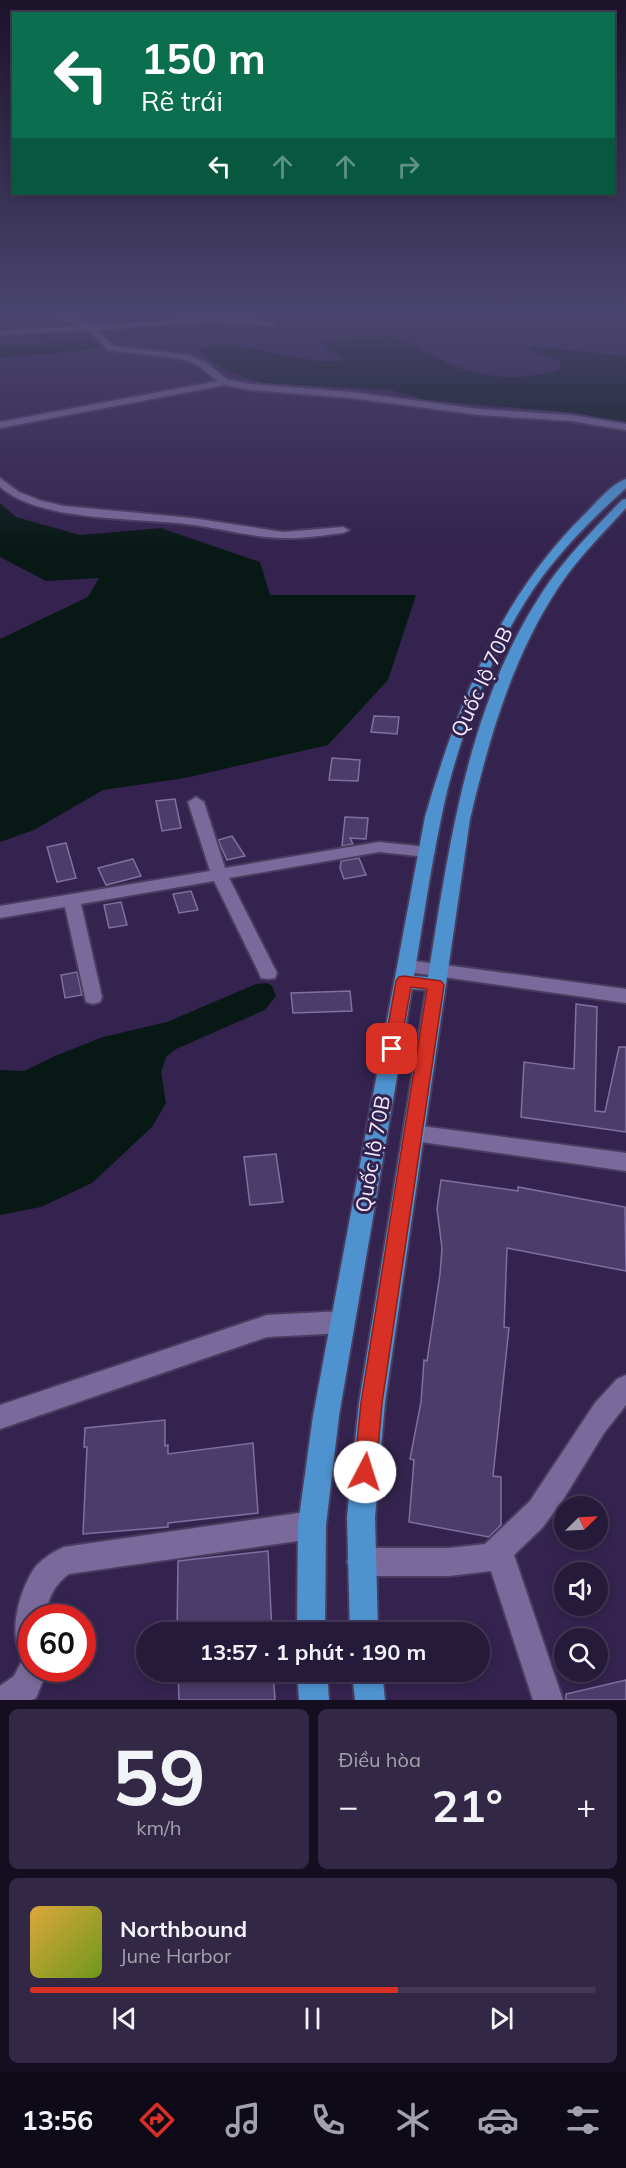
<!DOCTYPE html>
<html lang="vi">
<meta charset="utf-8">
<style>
body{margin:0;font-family:Mulish,sans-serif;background:#322745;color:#f1f3f6;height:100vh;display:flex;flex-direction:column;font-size:22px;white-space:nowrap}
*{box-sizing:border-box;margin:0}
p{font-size:20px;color:#a4a1af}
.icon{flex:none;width:33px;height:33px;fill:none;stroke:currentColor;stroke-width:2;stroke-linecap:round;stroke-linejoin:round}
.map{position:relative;height:1700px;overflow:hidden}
.side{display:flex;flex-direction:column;gap:9px;padding:9px;background:#150e20;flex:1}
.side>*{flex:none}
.guide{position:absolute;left:12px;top:12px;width:603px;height:183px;border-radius:0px;box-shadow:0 3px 9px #0003,0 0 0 2px #423854;background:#0b6e4f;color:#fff;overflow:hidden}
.needle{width:39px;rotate:66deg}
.controls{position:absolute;left:554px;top:1496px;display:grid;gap:12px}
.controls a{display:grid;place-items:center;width:54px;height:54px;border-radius:50%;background:#261a3a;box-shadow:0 3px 9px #0003,0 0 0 2px #423854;font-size:30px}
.speed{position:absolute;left:18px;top:1604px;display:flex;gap:12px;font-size:30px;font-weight:700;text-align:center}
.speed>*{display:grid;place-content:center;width:78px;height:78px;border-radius:50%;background:#261a3a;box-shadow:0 3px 9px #0003,0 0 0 2px #423854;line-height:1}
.speed .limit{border:9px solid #d22;background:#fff;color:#111}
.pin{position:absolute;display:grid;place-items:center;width:51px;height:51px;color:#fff;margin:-26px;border-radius:12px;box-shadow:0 3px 9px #0006}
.me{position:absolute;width:66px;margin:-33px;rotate:5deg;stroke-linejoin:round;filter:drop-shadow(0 0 4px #0008)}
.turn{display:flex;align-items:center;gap:21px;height:126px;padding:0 30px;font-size:27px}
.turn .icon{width:78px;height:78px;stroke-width:2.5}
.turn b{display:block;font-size:42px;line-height:51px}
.lanes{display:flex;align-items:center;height:57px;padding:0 30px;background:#0003;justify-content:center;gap:30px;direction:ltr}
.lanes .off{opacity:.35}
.big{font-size:45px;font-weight:700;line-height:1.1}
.side .tile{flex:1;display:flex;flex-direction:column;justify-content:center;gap:9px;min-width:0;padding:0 21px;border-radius:9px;background:#322745}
.side .dial{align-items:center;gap:0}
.dial b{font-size:78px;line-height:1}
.song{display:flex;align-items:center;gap:18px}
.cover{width:72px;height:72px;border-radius:9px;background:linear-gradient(135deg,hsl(40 70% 55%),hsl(80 70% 35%))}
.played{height:6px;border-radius:3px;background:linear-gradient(90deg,#d93025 65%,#423854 65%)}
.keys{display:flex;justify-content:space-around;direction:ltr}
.heat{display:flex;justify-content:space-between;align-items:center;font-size:33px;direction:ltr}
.side .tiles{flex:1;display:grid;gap:9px;grid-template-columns:1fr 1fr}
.tile:last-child{grid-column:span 2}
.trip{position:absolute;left:136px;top:1622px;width:354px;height:60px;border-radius:30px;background:#261a3a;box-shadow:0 3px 9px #0003,0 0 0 2px #423854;font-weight:700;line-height:60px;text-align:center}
.menu{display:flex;height:96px;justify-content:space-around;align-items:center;background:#0f0a17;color:#a4a1af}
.menu .icon{width:42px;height:42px}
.menu .current{color:#d93025}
.menu b{font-size:27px;color:#f1f3f6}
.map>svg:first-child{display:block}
.water{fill:#081915}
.building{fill:#4c3c6a;stroke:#7f70a1;stroke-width:1.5}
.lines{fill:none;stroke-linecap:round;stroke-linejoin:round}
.minor-casing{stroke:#4a3c5f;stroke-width:4}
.primary-casing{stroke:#4a3c5f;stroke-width:4}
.minor{fill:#7a6a9b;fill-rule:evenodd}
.primary{fill:#4e93d0;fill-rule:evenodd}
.route{fill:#d93025;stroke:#8d1f18;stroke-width:1.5}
.labels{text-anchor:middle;stroke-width:6;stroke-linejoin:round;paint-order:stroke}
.street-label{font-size:21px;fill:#f1ecfd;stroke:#33234e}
</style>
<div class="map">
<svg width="626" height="1700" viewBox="0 0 626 1700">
<rect width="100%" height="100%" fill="#33234e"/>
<g class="water">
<path d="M393 336C408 341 420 348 434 356 474 378 516 383 559 370L560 360 530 350V346L626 356V423L576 413 427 400 390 390 265 383C243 378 213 367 197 349 246 335 297 368 347 360L327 350 323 343 334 339Z"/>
<path d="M88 341 97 343 99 347 88 350 0 358V346Z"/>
<path d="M0 503 16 517 80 535 161 528 260 562 270 595H416L388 680 328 745 185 778 103 790 34 830 0 842V639L88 597 99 578 46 581 0 557Z"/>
<path d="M267 983 272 986 276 996 265 1010 176 1049 166 1057 161 1072 166 1103 152 1127 92 1183 41 1207 0 1215V1070L24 1071 55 1056 103 1037 167 1022 256 984Z"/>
</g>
<g class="building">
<path d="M374 716 399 717 397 734 371 732Z"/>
<path d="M332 758 360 760 358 781 329 780Z"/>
<path d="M175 799 181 828 162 831 156 801Z"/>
<path d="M345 817 368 818 366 839 350 838 353 844 342 846Z"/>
<path d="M232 836 245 856 227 860 218 840Z"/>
<path d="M66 843 76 878 57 882 47 847Z"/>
<path d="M359 858 366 875 344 879 340 868 341 861Z"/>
<path d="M133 859 141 876 106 885 98 868Z"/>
<path d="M191 891 198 910 179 913 173 894Z"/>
<path d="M121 902 127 925 109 928 104 905Z"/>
<path d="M77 972 82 995 65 998 61 975Z"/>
<path d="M350 991 352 1011 293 1013 291 993Z"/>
<path d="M576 1004 597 1007 595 1111 605 1112 619 1047H626V1132L521 1117 524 1062 574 1069Z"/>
<path d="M276 1154 283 1202 250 1205 244 1157Z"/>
<path d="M441 1180 518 1191V1187L625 1207 626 1271 507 1248 504 1327 509 1328 493 1476 501 1477V1525L489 1537 409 1522 414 1460 410 1459 421 1402 424 1360 427 1361 440 1274 442 1248 437 1209Z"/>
<path d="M165 1420V1446L168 1445V1454L253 1443 258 1513 168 1523V1527L83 1534 87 1447H84L85 1428Z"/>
<path d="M268 1551 272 1632H177L178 1561Z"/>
<path d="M178 1671H273L275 1700H179Z"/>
<path d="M626 1680V1700H566V1694Z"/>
</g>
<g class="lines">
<defs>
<g id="minor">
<path d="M61 311H69L68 313 92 325 218 318 250 319 275 323V327H272C215 317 155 326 97 330L114 346 188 355 205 362 228 380 250 384 351 392 479 409 571 415 626 424V430L571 421 479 415 351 398 250 390 225 385 0 428V422L218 381 199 366 183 359 108 350 89 330 0 335V331L80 326 61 316Z"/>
<path d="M0 478 19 492 42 501 64 506 192 518 283 532 343 527 349 530 343 533C324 535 303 539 284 538 254 538 223 529 194 525 138 517 42 523 0 487Z"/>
<path d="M196 797 204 802 225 868 379 842 427 847 433 848 435 852 433 856 427 857 379 852 229 878 277 973 275 978 268 979 261 978 259 973 214 881 81 904 102 997 100 1002 93 1004 86 1002 65 907 0 918V906L210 871 188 802Z"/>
<path d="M407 960 626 989V1003L401 971 398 966 401 961Z"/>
<path d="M414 1125 626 1153V1171L414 1141 407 1139 404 1133 407 1127Z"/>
<path d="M343 1311 351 1314 355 1322 351 1330 343 1333 267 1337 0 1429V1405L267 1315Z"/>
<path d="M626 1375V1405L604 1433 561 1503 542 1528 514 1555 563 1700H533L491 1571 449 1576H361L351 1572 347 1562 351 1552 361 1548H449L485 1544 530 1501 595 1403 617 1379Z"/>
<path d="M312 1511 322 1515 326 1525 322 1535 312 1539 69 1574C54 1585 47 1599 46 1617H32V1668H48L36 1698 32 1700H0V1686L14 1676 24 1657C5 1637 21 1584 37 1565 45 1557 54 1551 64 1547Z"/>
</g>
<g id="primary">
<path d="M626 479V488C596 515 567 544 542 577 495 641 456 741 441 819 430 871 423 923 414 976L428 977C450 841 468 698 550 581 571 552 597 526 622 500L626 499V508C603 533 579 557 560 585 513 655 489 738 470 819L385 1403 375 1517 378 1632H350L347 1517 359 1403 426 990 412 989 339 1416 326 1525 325 1632H297L298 1525 313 1416 425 817C457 705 500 597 585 514 596 503 611 484 626 479Z"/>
<path d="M297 1671H327L329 1700H299Z"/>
<path d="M352 1671H382L385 1700H355Z"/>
</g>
</defs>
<use href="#minor" class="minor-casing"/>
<use href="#primary" class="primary-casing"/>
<use href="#minor" class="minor"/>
<use href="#primary" class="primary"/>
</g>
<linearGradient id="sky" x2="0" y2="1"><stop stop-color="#1c132b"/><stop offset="0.57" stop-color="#4a456e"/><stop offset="1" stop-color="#4a456e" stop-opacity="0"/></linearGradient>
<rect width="626" height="549" fill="url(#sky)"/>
<path class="route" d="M404 976 441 981 444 985 382 1403 376 1472 373 1479 365 1483 358 1479 354 1472 361 1403 427 989 411 987 400 1049 397 1053H386L384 1049 396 981 399 977Z"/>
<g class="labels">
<g class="street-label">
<text transform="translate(482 682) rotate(-65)" y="7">Quốc lộ 70B</text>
<text transform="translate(373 1154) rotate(-80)" y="7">Quốc lộ 70B</text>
</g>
</g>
</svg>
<div class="controls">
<a><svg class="needle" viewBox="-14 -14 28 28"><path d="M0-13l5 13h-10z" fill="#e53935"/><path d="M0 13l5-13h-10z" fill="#a4a1af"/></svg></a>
<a><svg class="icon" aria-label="sound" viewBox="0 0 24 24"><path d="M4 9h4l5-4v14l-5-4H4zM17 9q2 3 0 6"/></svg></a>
<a><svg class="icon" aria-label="search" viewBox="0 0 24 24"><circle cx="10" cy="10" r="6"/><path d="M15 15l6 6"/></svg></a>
</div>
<div class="speed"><div class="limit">60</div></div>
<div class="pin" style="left:392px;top:1049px;background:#d93025"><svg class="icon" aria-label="arrive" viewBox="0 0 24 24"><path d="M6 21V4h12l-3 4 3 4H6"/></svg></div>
<svg class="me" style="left:365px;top:1472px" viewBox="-20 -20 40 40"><circle r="19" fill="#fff"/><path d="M0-13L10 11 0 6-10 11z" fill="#d93025"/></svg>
<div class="trip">13:57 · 1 phút · 190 m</div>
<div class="guide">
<div class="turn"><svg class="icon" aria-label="left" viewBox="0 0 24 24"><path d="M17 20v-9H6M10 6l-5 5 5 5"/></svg><div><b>150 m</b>Rẽ trái</div></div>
<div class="lanes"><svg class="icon" aria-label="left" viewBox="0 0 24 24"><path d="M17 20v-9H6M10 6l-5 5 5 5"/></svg><svg class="icon off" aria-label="ahead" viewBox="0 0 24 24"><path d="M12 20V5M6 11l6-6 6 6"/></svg><svg class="icon off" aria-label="ahead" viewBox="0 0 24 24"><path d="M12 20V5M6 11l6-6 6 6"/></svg><svg class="icon off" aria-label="right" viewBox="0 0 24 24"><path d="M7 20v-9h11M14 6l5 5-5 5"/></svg></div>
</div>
</div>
<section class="side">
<div class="tiles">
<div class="tile dial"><b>59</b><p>km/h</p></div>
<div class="tile"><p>Điều hòa</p>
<div class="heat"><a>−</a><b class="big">21°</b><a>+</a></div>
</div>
<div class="tile">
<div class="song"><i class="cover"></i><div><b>Northbound</b><p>June Harbor</p></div></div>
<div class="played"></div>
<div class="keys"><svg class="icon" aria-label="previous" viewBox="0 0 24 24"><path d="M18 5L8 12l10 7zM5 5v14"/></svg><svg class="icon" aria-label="pause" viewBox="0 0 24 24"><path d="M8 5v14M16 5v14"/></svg><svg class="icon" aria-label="next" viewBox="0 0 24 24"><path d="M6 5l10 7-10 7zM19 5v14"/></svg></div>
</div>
</div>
</section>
<nav class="menu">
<b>13:56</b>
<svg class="icon current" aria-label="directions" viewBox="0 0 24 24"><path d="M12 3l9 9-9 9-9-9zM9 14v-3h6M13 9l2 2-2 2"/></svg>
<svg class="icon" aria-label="music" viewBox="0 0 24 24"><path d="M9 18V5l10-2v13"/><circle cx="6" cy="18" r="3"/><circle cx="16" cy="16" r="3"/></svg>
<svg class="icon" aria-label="phone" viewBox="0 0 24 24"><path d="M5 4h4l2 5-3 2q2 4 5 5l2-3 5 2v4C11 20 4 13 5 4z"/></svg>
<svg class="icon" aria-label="climate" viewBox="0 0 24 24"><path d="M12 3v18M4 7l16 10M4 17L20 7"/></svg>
<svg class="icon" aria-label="car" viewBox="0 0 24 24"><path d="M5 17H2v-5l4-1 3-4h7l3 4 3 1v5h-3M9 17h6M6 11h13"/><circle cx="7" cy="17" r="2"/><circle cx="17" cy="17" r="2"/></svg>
<svg class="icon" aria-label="filters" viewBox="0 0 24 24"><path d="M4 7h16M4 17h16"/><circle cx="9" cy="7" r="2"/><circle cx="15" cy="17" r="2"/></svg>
</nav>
